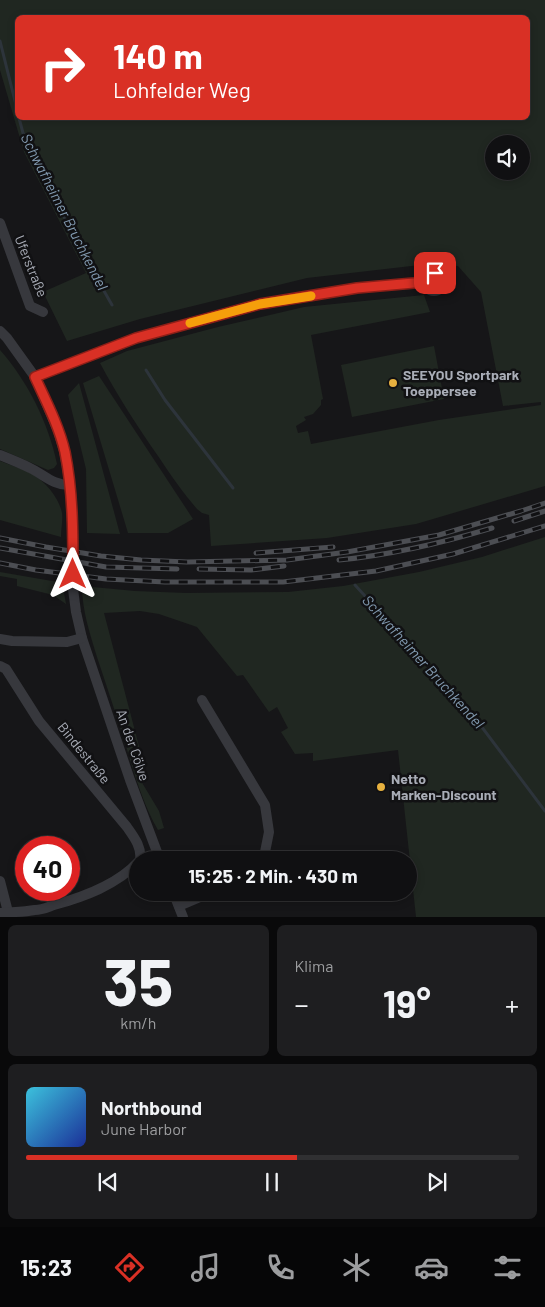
<!DOCTYPE html>
<html lang="de">
<meta charset="utf-8">
<style>
body{margin:0;font-family:Barlow,sans-serif;background:#1e1e20;color:#f1f3f6;height:100vh;display:flex;flex-direction:column;font-size:19px;white-space:nowrap}
*{box-sizing:border-box;margin:0}
p{font-size:16px;color:#9c9d9f}
.icon{flex:none;width:28px;height:28px;fill:none;stroke:currentColor;stroke-width:2;stroke-linecap:round;stroke-linejoin:round}
.map{position:relative;height:917px;overflow:hidden}
.drawer{display:flex;flex-direction:column;gap:8px;padding:8px;background:#09090a;flex:1}
.drawer>*{flex:none}
.banner{position:absolute;left:15px;top:15px;width:515px;height:105px;border-radius:8px;box-shadow:0 2px 8px #0003,0 0 0 1px #303032;background:#d93025;color:#fff;overflow:hidden}
.tools{position:absolute;left:485px;top:135px;display:grid;gap:10px}
.tools a{display:grid;place-items:center;width:45px;height:45px;border-radius:50%;background:#101012;box-shadow:0 2px 8px #0003,0 0 0 1px #303032;font-size:25px}
.speed{position:absolute;left:15px;top:836px;display:flex;gap:10px;font-size:25px;font-weight:700;text-align:center}
.speed>*{display:grid;place-content:center;width:65px;height:65px;border-radius:50%;background:#101012;box-shadow:0 2px 8px #0003,0 0 0 1px #303032;line-height:1}
.speed .limit{border:8px solid #d22;background:#fff;color:#111}
.pin{position:absolute;display:grid;place-items:center;width:42px;height:42px;color:#fff;margin:-21px;border-radius:10px;box-shadow:0 2px 8px #0006}
.me{position:absolute;width:55px;margin:-28px;rotate:0deg;stroke-linejoin:round;filter:drop-shadow(0 0 4px #0008)}
.turn{display:flex;align-items:center;gap:18px;height:105px;padding:0 15px;font-size:22px}
.turn .icon{width:65px;height:65px;stroke-width:2.5}
.turn b{display:block;font-size:35px;line-height:42px}
.big{font-size:38px;font-weight:700;line-height:1.1}
.drawer .widget{flex:1;display:flex;flex-direction:column;justify-content:center;gap:8px;min-width:0;padding:0 18px;border-radius:8px;background:#1e1e20}
.drawer .dial{align-items:center;gap:0}
.dial b{font-size:65px;line-height:1}
.song{display:flex;align-items:center;gap:15px}
.cover{width:60px;height:60px;border-radius:8px;background:linear-gradient(135deg,hsl(190 70% 55%),hsl(230 70% 35%))}
.played{height:5px;border-radius:2px;background:linear-gradient(90deg,#d93025 55%,#303032 55%)}
.keys{display:flex;justify-content:space-around;direction:ltr}
.heat{display:flex;justify-content:space-between;align-items:center;font-size:28px;direction:ltr}
.drawer .tiles{flex:1;display:grid;gap:8px;grid-template-columns:1fr 1fr}
.widget:last-child{grid-column:span 2}
.trip{position:absolute;left:129px;top:851px;width:288px;height:50px;border-radius:25px;background:#101012;box-shadow:0 2px 8px #0003,0 0 0 1px #303032;font-weight:700;line-height:50px;text-align:center}
.dock{display:flex;height:80px;justify-content:space-around;align-items:center;background:#060607;color:#9c9d9f}
.dock .icon{width:35px;height:35px}
.dock .on{color:#d93025}
.dock b{font-size:22px;color:#f1f3f6}
.map>svg:first-child{display:block}
.green{fill:#202721;fill-rule:evenodd}
.lines{fill:none;stroke-linecap:round;stroke-linejoin:round}
.stream{stroke:#2d343b;stroke-width:3}
.minor{stroke:#37383d;stroke-width:10}
.rail-casing{stroke:#4c4e53;stroke-width:5}
.rail{stroke:#111113;stroke-width:3;stroke-dasharray:9;stroke-linecap:butt}
.route-casing{stroke:#8d1f18;stroke-width:12}
.route{stroke:#d93025;stroke-width:9}
.slow{stroke:#f59e0b;stroke-width:9}
.poi-dot{fill:#e7b13f;stroke:#111113;stroke-width:2}
.labels{text-anchor:middle;stroke-width:5;stroke-linejoin:round;paint-order:stroke}
.street-label{font-size:14px;fill:#a9adb7;stroke:#111113}
.poi-label{font-size:14px;font-weight:bold;fill:#a9adb7;stroke:#111113;text-anchor:start}
.water-label{font-size:15px;font-style:italic;fill:#829ab0;stroke:#111113}
</style>
<div class="map">
<svg width="545" height="917" viewBox="0 0 545 917">
<rect width="100%" height="100%" fill="#161618"/>
<g class="green">
<path d="M0 0H545V486L416 524 327 538 211 546 209 515 202 513 197 509C183 493 170 474 158 456 137 426 117 395 100 363L127 351 218 327 304 307 424 295 430 312 311 335 323 399 321 400V405L313 414 304 417 306 420 296 426 298 433 308 431 311 444 439 420 541 405V402L503 406 481 292 458 266 420 265 307 278 140 319 67 341 43 292 86 273 24 152 0 70ZM18 18H528V118H18ZM494 144H521V171H494Z"/>
<path d="M434 346 444 399 352 417 341 365Z"/>
<path d="M0 350C28 382 48 422 57 464L54 468 48 470 0 449Z"/>
<path d="M99 376 193 519 168 533H128L83 383Z"/>
<path d="M79 383 120 534 87 533 86 469 68 395Z"/>
<path d="M0 461C10 465 23 469 32 474 46 482 59 498 62 513 63 521 61 529 61 537L0 520Z"/>
<path d="M545 537V917H416L398 750 313 761V753L295 754 281 732 288 728 277 707 269 712 243 675 237 676 197 627 159 614 140 611 104 613 145 769V777L141 781 159 811 164 828 158 830C140 799 132 764 121 730 113 705 105 681 97 657 90 634 82 610 82 586L135 591 186 593 288 592 343 586 419 572 482 557Z"/>
<path d="M0 572 52 581 62 582 66 604 53 595 17 586V579L0 576Z"/>
</g>
<g class="lines">
<g class="stream">
<path d="M0 41 18 113"/>
<path d="M19 118 23 133 79 247 112 305"/>
<path d="M146 370 165 400 233 488"/>
<path d="M355 585 469 710 545 811"/>
</g>
<g class="minor">
<path d="M0 223 30 306 43 312"/>
<circle cx="434" cy="282" r="9"/>
<path d="M0 331 7 338 35 377 58 431 64 451 70 485 73 528V589L76 612 82 638 130 780 160 860"/>
<path d="M35 377 137 338 260 304 357 288 425 282"/>
<path d="M0 455C10 459 20 463 30 468 43 474 54 486 70 485"/>
<path d="M0 639 12 641 67 642 82 638"/>
<path d="M0 666 6 669 39 721 127 827C134 837 142 847 140 860"/>
<path d="M202 700 265 805 269 832 265 852 261 860"/>
<path d="M0 881 8 912"/>
<path d="M173 892 183 917"/>
<path d="M179 906 212 892"/>
<path d="M0 913C12 912 24 912 35 910 42 910 48 907 54 905 83 897 117 885 138 862"/>
</g>
<defs>
<g id="rail">
<path d="M514 521 545 511"/>
<path d="M0 538 46 547 101 556 141 560 187 562 287 560 347 552 439 535 521 511 545 503"/>
<path d="M0 548 106 567 177 569"/>
<path d="M256 553 333 547"/>
<path d="M339 560C391 555 442 543 492 528"/>
<path d="M0 563 36 570 106 579 165 582H283L376 571 453 554 545 526"/>
<path d="M199 569 251 570 284 566"/>
</g>
</defs>
<use href="#rail" class="rail-casing"/>
<use href="#rail" class="rail"/>
</g>
<g class="lines">
<defs>
<path id="route" d="M73 574C73 533 73 492 65 452 59 426 46 401 35 377L136 338 260 304 357 288 425 282 429 274 435 273"/>
</defs>
<use href="#route" class="route-casing"/>
<use href="#route" class="route"/>
<path class="slow" d="M190 323 260 304 311 296"/>
</g>
<g class="poi-dot">
<circle cx="393" cy="383" r="5"/>
<circle cx="381" cy="787" r="5"/>
</g>
<g class="labels">
<g class="street-label">
<text transform="translate(31 266) rotate(68)" y="5">Uferstraße</text>
<text transform="translate(133 745) rotate(71)" y="5">An der Cölve</text>
<text transform="translate(84 753) rotate(51)" y="5">Bindestraße</text>
</g>
<g class="poi-label">
<text x="403" y="380">SEEYOU Sportpark<tspan x="403" dy="16">Toeppersee</tspan></text>
<text x="391" y="784">Netto<tspan x="391" dy="16">Marken-Discount</tspan></text>
</g>
<g class="water-label">
<text transform="translate(64 212) rotate(63)" y="5">Schwafheimer Bruchkendel</text>
<text transform="translate(423 662) rotate(48)" y="5">Schwafheimer Bruchkendel</text>
</g>
</g>
</svg>
<div class="tools">
<a><svg class="icon" aria-label="sound" viewBox="0 0 24 24"><path d="M4 9h4l5-4v14l-5-4H4zM17 9q2 3 0 6"/></svg></a>
</div>
<div class="speed"><div class="limit">40</div></div>
<div class="pin" style="left:435px;top:273px;background:#d93025"><svg class="icon" aria-label="arrive" viewBox="0 0 24 24"><path d="M6 21V4h12l-3 4 3 4H6"/></svg></div>
<svg class="me" style="left:73px;top:574px" viewBox="-20 -20 40 40"><path d="M0-17L14 15 0 8-14 15z" fill="#d93025" stroke="#fff" stroke-width="4"/></svg>
<div class="trip">15:25 · 2 Min. · 430 m</div>
<div class="banner">
<div class="turn"><svg class="icon" aria-label="right" viewBox="0 0 24 24"><path d="M7 20v-9h11M14 6l5 5-5 5"/></svg><div><b>140 m</b>Lohfelder Weg</div></div>
</div>
</div>
<section class="drawer">
<div class="tiles">
<div class="widget dial"><b>35</b><p>km/h</p></div>
<div class="widget"><p>Klima</p>
<div class="heat"><a>−</a><b class="big">19°</b><a>+</a></div>
</div>
<div class="widget">
<div class="song"><i class="cover"></i><div><b>Northbound</b><p>June Harbor</p></div></div>
<div class="played"></div>
<div class="keys"><svg class="icon" aria-label="previous" viewBox="0 0 24 24"><path d="M18 5L8 12l10 7zM5 5v14"/></svg><svg class="icon" aria-label="pause" viewBox="0 0 24 24"><path d="M8 5v14M16 5v14"/></svg><svg class="icon" aria-label="next" viewBox="0 0 24 24"><path d="M6 5l10 7-10 7zM19 5v14"/></svg></div>
</div>
</div>
</section>
<nav class="dock">
<b>15:23</b>
<svg class="icon on" aria-label="directions" viewBox="0 0 24 24"><path d="M12 3l9 9-9 9-9-9zM9 14v-3h6M13 9l2 2-2 2"/></svg>
<svg class="icon" aria-label="music" viewBox="0 0 24 24"><path d="M9 18V5l10-2v13"/><circle cx="6" cy="18" r="3"/><circle cx="16" cy="16" r="3"/></svg>
<svg class="icon" aria-label="phone" viewBox="0 0 24 24"><path d="M5 4h4l2 5-3 2q2 4 5 5l2-3 5 2v4C11 20 4 13 5 4z"/></svg>
<svg class="icon" aria-label="climate" viewBox="0 0 24 24"><path d="M12 3v18M4 7l16 10M4 17L20 7"/></svg>
<svg class="icon" aria-label="car" viewBox="0 0 24 24"><path d="M5 17H2v-5l4-1 3-4h7l3 4 3 1v5h-3M9 17h6M6 11h13"/><circle cx="7" cy="17" r="2"/><circle cx="17" cy="17" r="2"/></svg>
<svg class="icon" aria-label="filters" viewBox="0 0 24 24"><path d="M4 7h16M4 17h16"/><circle cx="9" cy="7" r="2"/><circle cx="15" cy="17" r="2"/></svg>
</nav>
